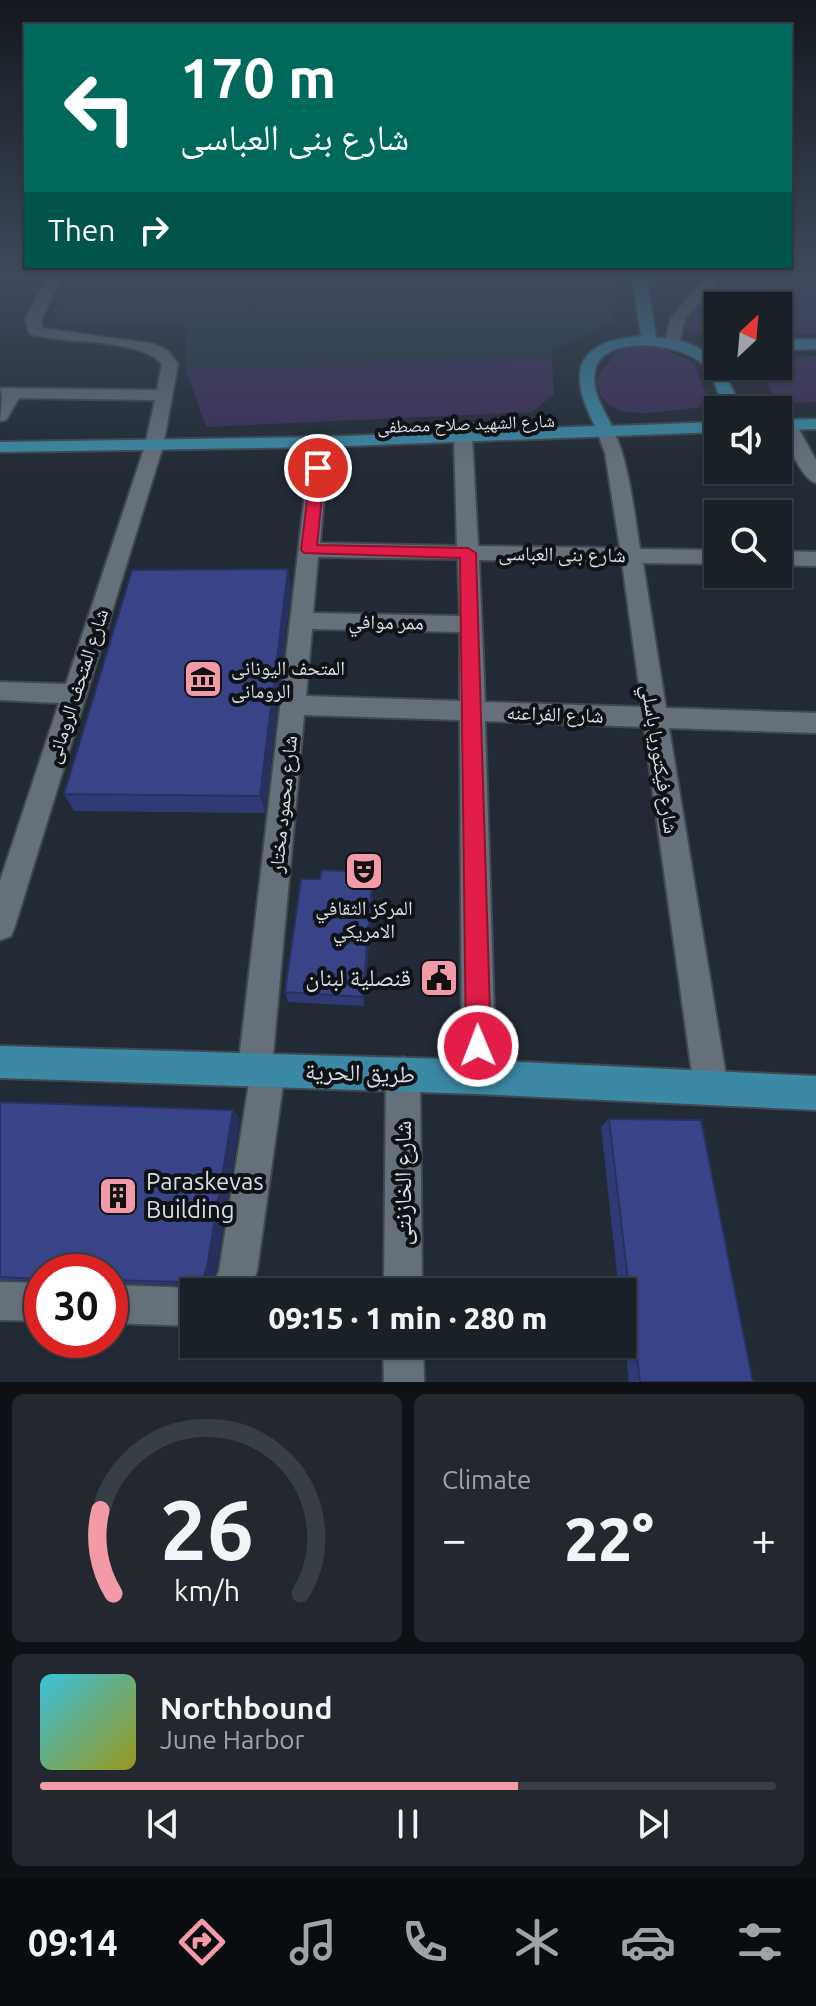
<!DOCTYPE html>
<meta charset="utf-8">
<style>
body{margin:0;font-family:Ubuntu,"Noto Naskh Arabic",sans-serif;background:#232830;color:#f1f3f6;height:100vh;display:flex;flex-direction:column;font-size:30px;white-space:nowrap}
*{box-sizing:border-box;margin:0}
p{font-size:26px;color:#9fa3a8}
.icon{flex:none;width:44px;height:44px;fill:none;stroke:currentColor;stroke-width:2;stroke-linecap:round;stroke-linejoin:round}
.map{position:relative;height:1382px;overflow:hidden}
.sheet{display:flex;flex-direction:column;gap:12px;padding:12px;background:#0e1216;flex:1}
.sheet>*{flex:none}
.guide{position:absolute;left:24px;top:24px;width:768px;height:244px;border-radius:0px;box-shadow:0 2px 6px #0004,0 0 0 2px #383e45;background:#00695c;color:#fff;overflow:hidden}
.needle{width:52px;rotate:26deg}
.buttons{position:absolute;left:704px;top:292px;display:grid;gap:16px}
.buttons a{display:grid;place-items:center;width:88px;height:88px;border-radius:0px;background:#1a2028;box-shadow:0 2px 6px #0004,0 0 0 2px #383e45;font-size:40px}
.speed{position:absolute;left:24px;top:1254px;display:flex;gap:16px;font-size:40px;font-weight:700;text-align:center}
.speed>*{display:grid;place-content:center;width:104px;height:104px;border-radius:50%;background:#1a2028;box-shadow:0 2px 6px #0004,0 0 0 2px #383e45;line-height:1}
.speed .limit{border:12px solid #d22;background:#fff;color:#111}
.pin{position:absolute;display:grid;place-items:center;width:68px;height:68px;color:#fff;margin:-34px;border:4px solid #fff;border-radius:50%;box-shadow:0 2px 8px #0007}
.me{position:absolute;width:88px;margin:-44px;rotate:359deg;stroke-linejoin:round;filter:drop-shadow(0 0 6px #0008)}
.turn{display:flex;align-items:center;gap:28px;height:168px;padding:0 24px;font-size:36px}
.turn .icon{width:104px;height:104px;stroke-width:2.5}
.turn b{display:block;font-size:56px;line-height:68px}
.then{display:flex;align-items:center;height:76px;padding:0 24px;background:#0003;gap:16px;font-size:30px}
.big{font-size:60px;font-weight:800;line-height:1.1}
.sheet .card{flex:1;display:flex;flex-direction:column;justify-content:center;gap:12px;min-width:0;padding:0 28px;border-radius:12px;background:#232830}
.sheet .dial{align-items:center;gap:0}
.dial svg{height:208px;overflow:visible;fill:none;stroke:#383e45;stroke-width:7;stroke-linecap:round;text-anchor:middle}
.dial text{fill:#f1f3f6;stroke:none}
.song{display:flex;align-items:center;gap:24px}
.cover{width:96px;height:96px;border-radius:12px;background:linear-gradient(135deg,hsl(190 70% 55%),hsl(60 70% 35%))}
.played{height:8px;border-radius:4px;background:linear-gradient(90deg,#f39aa8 65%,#383e45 65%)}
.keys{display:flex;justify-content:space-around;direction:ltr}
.heat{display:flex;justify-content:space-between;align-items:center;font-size:44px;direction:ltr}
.sheet .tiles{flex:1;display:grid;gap:12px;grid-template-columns:1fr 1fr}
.card:last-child{grid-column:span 2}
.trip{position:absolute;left:180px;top:1278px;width:456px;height:80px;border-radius:0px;background:#1a2028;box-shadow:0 2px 6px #0004,0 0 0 2px #383e45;font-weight:800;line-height:80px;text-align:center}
.dock{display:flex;height:128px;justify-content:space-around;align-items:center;background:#0a0d10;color:#9fa3a8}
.dock .icon{width:56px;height:56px}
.dock .on{color:#f39aa8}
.dock b{font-size:36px;color:#f1f3f6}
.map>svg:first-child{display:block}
.built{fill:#2a3846}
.green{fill:#3e305a}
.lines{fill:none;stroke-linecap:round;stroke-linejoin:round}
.minor-casing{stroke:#404950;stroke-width:4}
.major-casing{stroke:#404950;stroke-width:4}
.minor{fill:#65707b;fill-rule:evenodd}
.major{fill:#3b89a5;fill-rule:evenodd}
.wall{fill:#313a75}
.shaded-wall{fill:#28305f}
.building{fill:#394488;stroke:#28305f;stroke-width:2}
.route{fill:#e11d48;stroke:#92132f;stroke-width:2}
.labels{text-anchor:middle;stroke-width:8;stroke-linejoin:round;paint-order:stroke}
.far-street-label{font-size:18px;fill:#d8dee4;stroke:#0f1318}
.street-label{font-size:20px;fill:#d8dee4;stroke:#0f1318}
.poi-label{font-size:20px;fill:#d8dee4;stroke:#0f1318;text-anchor:start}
.near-poi-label{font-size:24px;fill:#d8dee4;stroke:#0f1318;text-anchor:end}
.near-street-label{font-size:24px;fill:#d8dee4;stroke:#0f1318}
</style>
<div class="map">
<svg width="816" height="1382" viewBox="0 0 816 1382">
<rect width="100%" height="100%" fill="#222b35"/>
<path class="built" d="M72 275H616L617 300 613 322 552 350V359L186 370 185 324 74 325 58 321 54 311Z"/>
<g class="green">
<path d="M730 275H816V334L778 335V306H718V335C702 335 691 336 681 323Z"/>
<path d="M635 347H660L693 362 707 396 705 403 698 408C660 410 603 428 596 380L617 351Z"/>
<path d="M816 356V402L775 404 763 366H778V357Z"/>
<path d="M552 359 554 394 532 412 206 427 186 370Z"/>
</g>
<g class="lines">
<defs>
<g id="minor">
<path d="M48 275H62L41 320 42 328 154 344 168 351 178 364 163 446 15 926 11 936 0 940V881L59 703 0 700V682L66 684 145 446 155 400 19 398 6 420 0 421 2 398 0 388 157 390 162 364C141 338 64 344 30 334L25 320Z"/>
<path d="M708 275H723L685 319 678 347H666L664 344 671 318Z"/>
<path d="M780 407 789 412 816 460V483C800 479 778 426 778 410H773Z"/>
<path d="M606 426C626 431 636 527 640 549L718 550V564L643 563 666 708 816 713V733L669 728 728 1088 723 1100 711 1105 699 1100 694 1088 644 727 485 721 496 1077 491 1089 479 1094 467 1089 462 1077 460 720 304 715 273 1055 280 1058 285 1070 257 1271 249 1292H211L219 1271 249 1083 243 1081 238 1069 311 442 320 437 329 442 320 543 457 546 454 436 463 431 472 436 478 546 620 548 605 453 597 431ZM318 557 458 559 460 616 313 613ZM479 560 622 562 642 707 485 702ZM312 629 460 632V701L306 696Z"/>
<path d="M778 551 816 552V566L778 565Z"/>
<path d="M403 1057 415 1062 420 1074 422 1292H384L386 1074 391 1062Z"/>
<path d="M0 1282 42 1283V1321L0 1320Z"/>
<path d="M110 1285 194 1288 205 1292H194V1326L110 1323Z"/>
<path d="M383 1344H423L424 1382H384Z"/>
</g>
<g id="major">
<path d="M632 275H646L656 337C711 342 722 364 742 410H724C719 396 714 376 703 364 683 344 608 333 596 367 589 387 603 409 612 426L718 422V432L320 447 0 452V442L320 437 595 426C567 372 575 341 641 336Z"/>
<path d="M816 339V349L778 350V340Z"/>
<path d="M816 419V429L778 430V420Z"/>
<path d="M0 1046 479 1060 816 1076V1110L479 1094 0 1078Z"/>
</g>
</defs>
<use href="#minor" class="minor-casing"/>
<use href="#major" class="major-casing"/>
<use href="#minor" class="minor"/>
<use href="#major" class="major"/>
</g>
<g class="wall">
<path d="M288 569 291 588 265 813 74 811 64 794Z"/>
<path d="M350 871 351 882 373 894 364 1006 288 1002 285 992 320 879Z"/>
<path d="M0 1102 233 1110 240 1119 216 1270 209 1289 194 1285 110 1283V1272H42V1281L0 1280Z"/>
<path d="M609 1119 753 1382H629L622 1318V1292H619L601 1127Z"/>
</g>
<g class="shaded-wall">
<path d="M288 569 291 588 265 813 260 796Z"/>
<path d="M372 883 373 894 364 1006 363 997Z"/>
<path d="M233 1110 240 1119 216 1270 209 1289 200 1287Z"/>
</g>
<g class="building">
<path d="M288 569 260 796 64 794 132 570Z"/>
<path d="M322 870 350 871 349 881 372 883 363 997 285 992 301 879H320Z"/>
<path d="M0 1102 233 1110 207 1267 200 1287 184 1282 110 1280V1272H42V1279L0 1277Z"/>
<path d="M609 1119 701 1120 753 1382H640Z"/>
</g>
<linearGradient id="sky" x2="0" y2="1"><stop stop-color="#13181d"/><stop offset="0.59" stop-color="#3e4a5c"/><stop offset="1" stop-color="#3e4a5c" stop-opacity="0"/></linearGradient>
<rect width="816" height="468" fill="url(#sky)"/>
<path class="route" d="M318 464 325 468 317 545 468 548 476 553 491 1046 487 1054 478 1058 469 1054 466 1046 460 558 304 553 301 550 311 468Z"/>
<defs>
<symbol id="museum-square" viewBox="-11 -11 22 22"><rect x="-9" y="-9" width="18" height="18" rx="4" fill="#f39aa8" stroke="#0f1318"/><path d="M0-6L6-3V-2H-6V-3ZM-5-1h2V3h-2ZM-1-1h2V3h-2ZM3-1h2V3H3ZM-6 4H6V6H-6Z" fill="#111"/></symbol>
<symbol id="theatre-square" viewBox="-11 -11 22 22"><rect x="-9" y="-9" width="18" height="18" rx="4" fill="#f39aa8" stroke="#0f1318"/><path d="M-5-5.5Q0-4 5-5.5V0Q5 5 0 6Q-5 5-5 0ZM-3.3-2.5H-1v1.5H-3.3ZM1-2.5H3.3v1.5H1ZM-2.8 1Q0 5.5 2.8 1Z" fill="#111"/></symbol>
<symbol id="civic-square" viewBox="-11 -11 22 22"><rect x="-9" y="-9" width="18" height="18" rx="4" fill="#f39aa8" stroke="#0f1318"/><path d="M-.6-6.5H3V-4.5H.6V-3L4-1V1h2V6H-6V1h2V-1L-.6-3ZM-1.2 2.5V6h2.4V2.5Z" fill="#111"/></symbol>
<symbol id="building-square" viewBox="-11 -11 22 22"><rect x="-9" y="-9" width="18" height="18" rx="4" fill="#f39aa8" stroke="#0f1318"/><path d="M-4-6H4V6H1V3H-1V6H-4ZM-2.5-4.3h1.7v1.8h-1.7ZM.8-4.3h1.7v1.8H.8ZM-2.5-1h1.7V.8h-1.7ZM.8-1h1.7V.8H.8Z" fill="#111"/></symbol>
</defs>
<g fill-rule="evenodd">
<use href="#museum-square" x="181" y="657" width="44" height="44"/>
<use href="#theatre-square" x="342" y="849" width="44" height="44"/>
<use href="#civic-square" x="417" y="956" width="44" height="44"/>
<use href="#building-square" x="96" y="1174" width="44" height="44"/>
</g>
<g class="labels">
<g class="far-street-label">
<text transform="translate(466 424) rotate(-2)" y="6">شارع الشهيد صلاح مصطفى</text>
</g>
<g class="street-label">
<text transform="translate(562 554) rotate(1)" y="7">شارع بنى العباسى</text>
<text transform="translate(386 622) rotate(1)" y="7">ممر موافي</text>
<text transform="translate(77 686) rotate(-72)" y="7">شارع المتحف الرومانى</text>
<text transform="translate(555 714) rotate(2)" y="7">شارع الفراعنه</text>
<text transform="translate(660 759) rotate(81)" y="7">شارع فيكتوريا باسلي</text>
<text transform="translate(283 804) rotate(-84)" y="7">شارع محمود مختار</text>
</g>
<g class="poi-label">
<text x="231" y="675">المتحف اليونانى<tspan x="231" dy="23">الرومانى</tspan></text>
<text x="364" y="915" text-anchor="middle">المركز الثقافي<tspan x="364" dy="23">الامريكي</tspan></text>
</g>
<g class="near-poi-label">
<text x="411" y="986">قنصلية لبنان</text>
<text x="146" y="1190" text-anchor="start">Paraskevas<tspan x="146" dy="28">Building</tspan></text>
</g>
<g class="near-street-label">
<text transform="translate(360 1073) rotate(2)" y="8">طريق الحرية</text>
<text transform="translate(403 1183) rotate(-90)" y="8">شارع الخازنتى</text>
</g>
</g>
</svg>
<div class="buttons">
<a><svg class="needle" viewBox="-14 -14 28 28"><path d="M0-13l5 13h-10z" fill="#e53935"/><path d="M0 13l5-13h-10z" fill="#9fa3a8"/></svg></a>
<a><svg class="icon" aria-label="sound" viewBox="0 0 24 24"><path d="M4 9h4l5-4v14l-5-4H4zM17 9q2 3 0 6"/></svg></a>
<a><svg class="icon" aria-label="search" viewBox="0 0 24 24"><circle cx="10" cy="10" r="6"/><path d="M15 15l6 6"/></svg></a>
</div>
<div class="speed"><div class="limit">30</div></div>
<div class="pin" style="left:318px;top:468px;background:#d93025"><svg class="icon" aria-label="arrive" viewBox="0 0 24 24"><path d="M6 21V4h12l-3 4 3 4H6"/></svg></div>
<svg class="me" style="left:478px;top:1046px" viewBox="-20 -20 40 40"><circle r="17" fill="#e11d48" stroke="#fff" stroke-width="3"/><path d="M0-11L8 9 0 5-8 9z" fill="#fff"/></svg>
<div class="trip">09:15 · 1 min · 280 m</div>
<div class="guide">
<div class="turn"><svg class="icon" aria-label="left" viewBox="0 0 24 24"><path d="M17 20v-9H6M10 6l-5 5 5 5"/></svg><div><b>170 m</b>شارع بنى العباسى</div></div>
<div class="then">Then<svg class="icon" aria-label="right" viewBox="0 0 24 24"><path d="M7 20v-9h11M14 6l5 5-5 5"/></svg></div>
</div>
</div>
<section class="sheet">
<div class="tiles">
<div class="card dial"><svg viewBox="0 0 100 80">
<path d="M14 69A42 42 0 1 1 86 69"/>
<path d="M14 69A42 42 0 0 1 9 37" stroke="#f39aa8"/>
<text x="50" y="56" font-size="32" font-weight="700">26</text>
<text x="50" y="72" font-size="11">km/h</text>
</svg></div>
<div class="card"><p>Climate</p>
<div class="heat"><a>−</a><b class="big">22°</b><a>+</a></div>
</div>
<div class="card">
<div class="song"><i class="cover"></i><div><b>Northbound</b><p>June Harbor</p></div></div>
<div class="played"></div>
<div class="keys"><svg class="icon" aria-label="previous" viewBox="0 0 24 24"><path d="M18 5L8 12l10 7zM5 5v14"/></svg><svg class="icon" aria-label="pause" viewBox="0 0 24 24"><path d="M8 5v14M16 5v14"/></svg><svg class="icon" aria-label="next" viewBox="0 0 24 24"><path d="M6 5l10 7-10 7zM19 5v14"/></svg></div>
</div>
</div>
</section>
<nav class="dock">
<b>09:14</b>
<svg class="icon on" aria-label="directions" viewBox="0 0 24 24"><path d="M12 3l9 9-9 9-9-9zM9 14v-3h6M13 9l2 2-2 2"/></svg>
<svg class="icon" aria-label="music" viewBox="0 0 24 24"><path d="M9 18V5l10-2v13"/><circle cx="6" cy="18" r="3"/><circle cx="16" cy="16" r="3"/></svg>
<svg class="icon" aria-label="phone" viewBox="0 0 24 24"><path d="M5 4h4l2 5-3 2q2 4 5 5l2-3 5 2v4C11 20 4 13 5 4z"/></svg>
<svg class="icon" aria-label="climate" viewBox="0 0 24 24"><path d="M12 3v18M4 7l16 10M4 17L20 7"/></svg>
<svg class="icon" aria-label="car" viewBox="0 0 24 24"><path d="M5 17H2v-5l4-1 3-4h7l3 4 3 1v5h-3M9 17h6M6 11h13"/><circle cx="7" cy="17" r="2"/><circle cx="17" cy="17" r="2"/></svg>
<svg class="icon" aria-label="filters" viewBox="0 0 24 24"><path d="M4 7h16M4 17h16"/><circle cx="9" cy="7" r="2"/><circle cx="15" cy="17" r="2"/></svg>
</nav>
